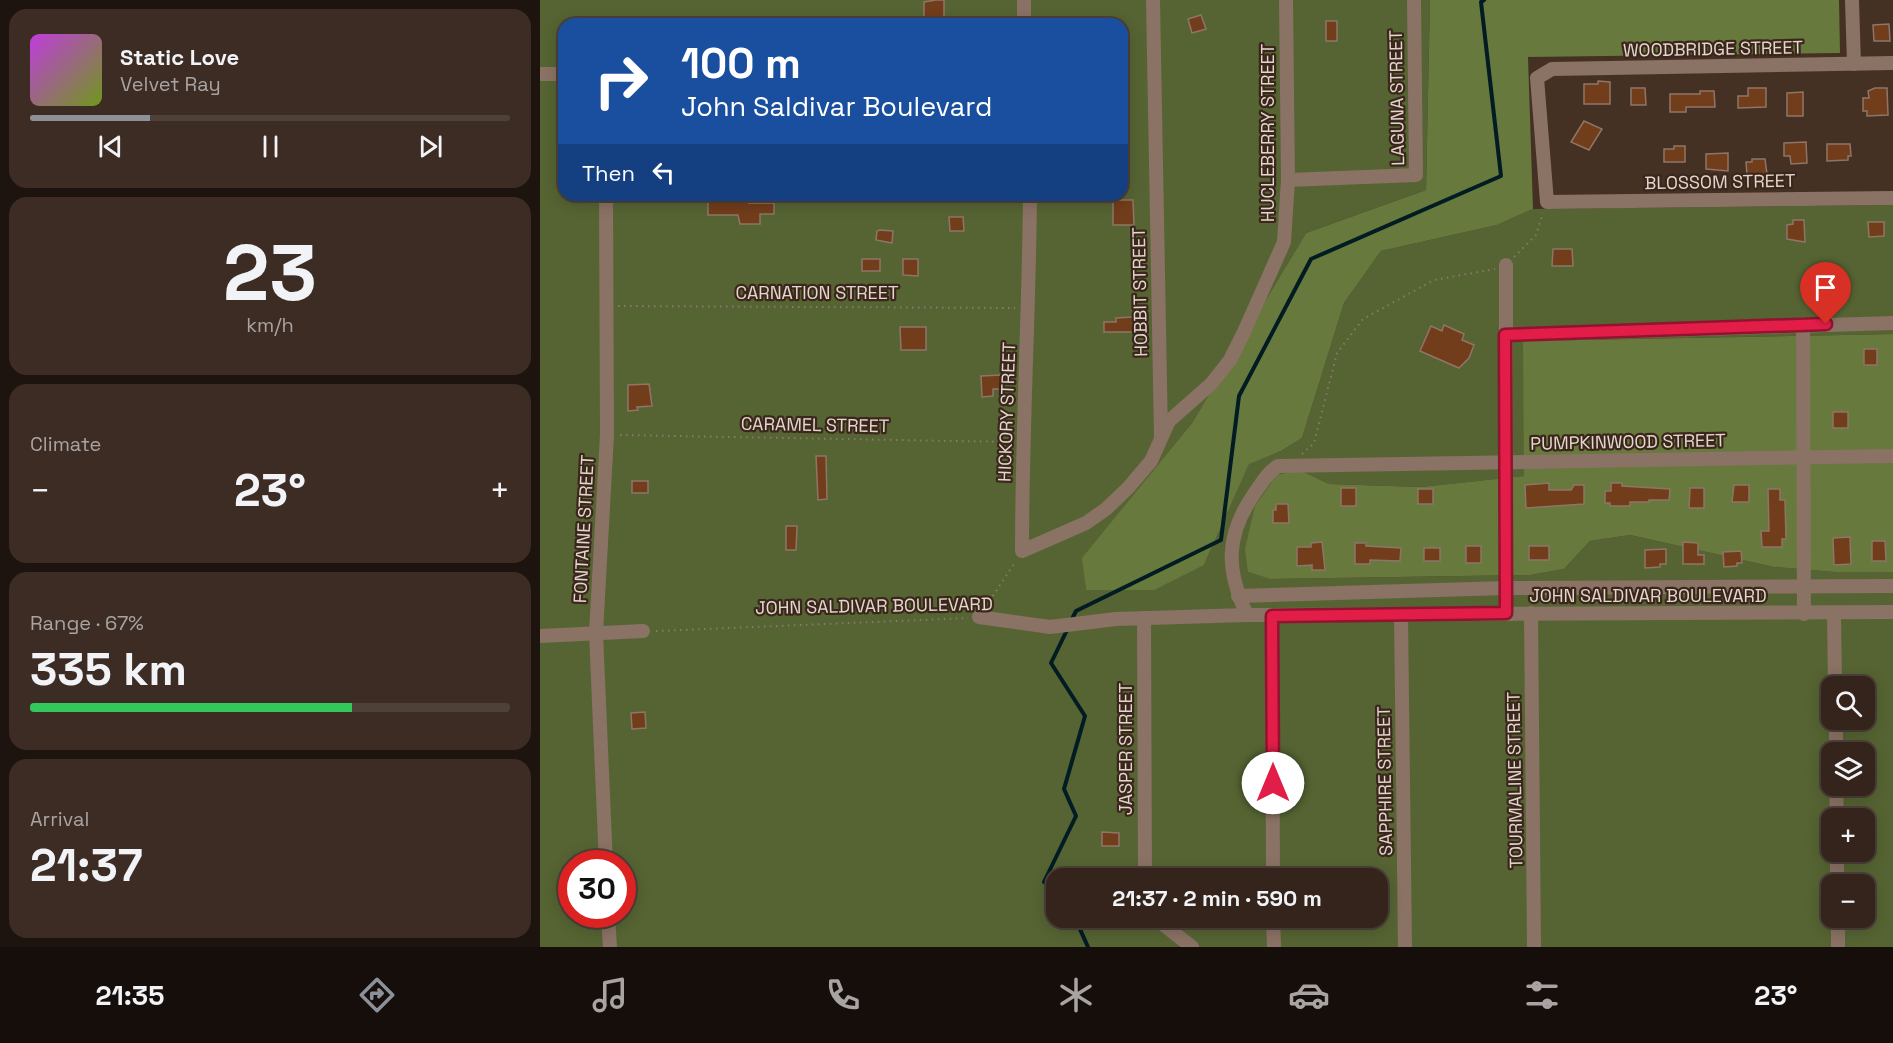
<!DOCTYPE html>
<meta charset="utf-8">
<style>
body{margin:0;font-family:"Space Grotesk",sans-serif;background:#3c2c24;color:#f1f3f6;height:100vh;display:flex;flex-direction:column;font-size:22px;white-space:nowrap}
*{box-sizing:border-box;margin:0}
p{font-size:20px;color:#a9a4a3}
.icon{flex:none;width:33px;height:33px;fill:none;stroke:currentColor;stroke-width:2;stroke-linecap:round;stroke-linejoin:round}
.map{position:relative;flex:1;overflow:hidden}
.sheet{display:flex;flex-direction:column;gap:9px;padding:9px;background:#1d140f;width:540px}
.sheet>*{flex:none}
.top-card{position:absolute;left:18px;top:18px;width:570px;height:183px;border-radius:18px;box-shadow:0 3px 15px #0003,0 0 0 2px #4e413a;background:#1a4fa0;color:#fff;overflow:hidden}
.fabs{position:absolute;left:1281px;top:676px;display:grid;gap:12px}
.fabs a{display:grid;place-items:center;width:54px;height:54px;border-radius:12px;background:#34241b;box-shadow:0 3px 15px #0003,0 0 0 2px #4e413a;font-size:30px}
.speed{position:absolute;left:18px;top:850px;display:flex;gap:12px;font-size:30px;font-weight:700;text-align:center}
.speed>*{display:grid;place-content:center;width:78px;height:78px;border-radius:50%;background:#34241b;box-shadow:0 3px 15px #0003,0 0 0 2px #4e413a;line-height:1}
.speed .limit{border:9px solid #d22;background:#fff;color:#111}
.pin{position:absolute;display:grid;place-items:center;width:51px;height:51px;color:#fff;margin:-62px -26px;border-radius:50% 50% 50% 0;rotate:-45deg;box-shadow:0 0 6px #0007}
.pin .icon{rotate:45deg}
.me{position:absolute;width:66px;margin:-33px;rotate:0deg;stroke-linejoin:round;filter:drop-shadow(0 0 4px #0008)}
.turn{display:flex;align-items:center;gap:21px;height:126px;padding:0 24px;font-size:27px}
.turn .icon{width:78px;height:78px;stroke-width:2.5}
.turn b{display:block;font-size:42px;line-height:51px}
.then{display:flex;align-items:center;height:57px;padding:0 24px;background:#0003;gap:12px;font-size:22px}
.big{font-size:45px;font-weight:700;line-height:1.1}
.sheet .tile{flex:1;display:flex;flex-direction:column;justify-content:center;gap:9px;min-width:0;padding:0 21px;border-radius:18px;background:#3c2c24}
.sheet .dial{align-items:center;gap:0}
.dial b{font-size:78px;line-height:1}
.song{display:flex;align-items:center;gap:18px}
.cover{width:72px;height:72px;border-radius:9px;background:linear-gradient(135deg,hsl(290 70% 55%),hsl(80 70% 35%))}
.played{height:6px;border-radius:3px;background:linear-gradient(90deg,#8c9099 25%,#4e413a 25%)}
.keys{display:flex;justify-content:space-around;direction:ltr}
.heat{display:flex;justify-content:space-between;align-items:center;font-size:33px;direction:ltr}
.charge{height:9px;border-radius:4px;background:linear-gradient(90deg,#34c759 67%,#4e413a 0)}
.trip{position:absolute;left:506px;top:868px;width:342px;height:60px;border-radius:18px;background:#34241b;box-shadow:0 3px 15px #0003,0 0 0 2px #4e413a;font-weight:700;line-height:60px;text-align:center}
.tab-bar{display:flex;height:96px;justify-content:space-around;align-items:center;background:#150e0b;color:#a9a4a3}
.tab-bar .icon{width:42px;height:42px}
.tab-bar .selected{color:#8c9099}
.tab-bar b{font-size:27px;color:#f1f3f6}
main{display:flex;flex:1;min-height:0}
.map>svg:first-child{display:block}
.green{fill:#566433;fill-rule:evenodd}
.forest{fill:#67793c}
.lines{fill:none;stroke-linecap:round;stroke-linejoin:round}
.stream{stroke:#021c23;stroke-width:4}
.building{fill:#723d1b;stroke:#8e7568;stroke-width:1.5}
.path{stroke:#89786e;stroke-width:2;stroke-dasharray:1.5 4.5;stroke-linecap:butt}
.minor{stroke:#8a7264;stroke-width:14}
.route-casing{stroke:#92132f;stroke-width:15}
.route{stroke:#e11d48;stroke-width:10}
.labels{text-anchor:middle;stroke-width:4.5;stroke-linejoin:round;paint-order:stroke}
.street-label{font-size:18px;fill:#e3d6ce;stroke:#3a261a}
</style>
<main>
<section class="sheet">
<div class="tile">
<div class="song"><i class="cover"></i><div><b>Static Love</b><p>Velvet Ray</p></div></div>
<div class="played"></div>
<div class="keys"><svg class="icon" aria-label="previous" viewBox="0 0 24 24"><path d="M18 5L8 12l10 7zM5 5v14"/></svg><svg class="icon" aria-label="pause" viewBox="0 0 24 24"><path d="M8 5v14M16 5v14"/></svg><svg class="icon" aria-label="next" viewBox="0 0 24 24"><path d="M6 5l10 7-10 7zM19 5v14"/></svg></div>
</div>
<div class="tile dial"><b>23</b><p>km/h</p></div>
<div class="tile"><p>Climate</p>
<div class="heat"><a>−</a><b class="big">23°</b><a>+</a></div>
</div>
<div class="tile"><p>Range · 67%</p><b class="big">335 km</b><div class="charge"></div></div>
<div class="tile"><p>Arrival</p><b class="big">21:37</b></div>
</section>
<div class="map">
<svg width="1353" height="947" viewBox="0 0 1353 947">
<rect width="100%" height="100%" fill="#453024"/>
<path class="green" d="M0 0H890L886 190 766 233 652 423 543 558 546 590 664 565 709 463 741 451 762 438 804 303 841 251 957 225 993 209 1353 205V334L984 341 985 476 881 487 789 484 760 470 708 572 731 579 990 575 1024 569 1050 541 1090 535 1234 567 1295 572H1353V947H0ZM24 24H582V195H24ZM1292 687H1324V720H1292ZM1292 753H1324V786H1292ZM1292 819H1324V852H1292ZM32 864H82V915H32ZM516 879H837V918H516ZM1292 885H1324V918H1292Z"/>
<g class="forest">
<path d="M890 0H1299L1300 53 988 57 993 209 957 225 841 251 804 303 762 438 741 451 709 464 664 565 614 590H546L542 558 652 423 766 233 886 190Z"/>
<path d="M1353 334V572H1295L1234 567 1090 535 1050 541 1024 569 990 575 730 579 708 572 705 549 715 506 737 475 760 470 789 484 881 487 984 476 983 341Z"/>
</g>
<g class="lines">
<g class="stream">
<path d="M531 621 536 611 681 540 699 396 771 259 961 176 941 2 944 0"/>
<path d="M516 892 504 882 536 816 524 789 545 716 511 663 528 628"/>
<path d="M535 918 548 947"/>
</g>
</g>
<g class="building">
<path d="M396 0H404V19H384V2Z"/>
<path d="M661 15 666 29 652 33 648 19Z"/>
<rect x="786" y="21" width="11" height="20"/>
<path d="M1349 24 1350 41H1334L1333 25Z"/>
<path d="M1058 81 1070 82V104H1044V84H1058Z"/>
<path d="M1091 88H1105L1106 105H1091Z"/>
<path d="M1208 88H1226V107L1198 108V96H1208Z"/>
<path d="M1335 88H1347L1348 115 1327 116V111H1323V98H1329L1328 91Z"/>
<path d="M1160 91H1174L1175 107H1146V112H1130V94H1160Z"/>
<path d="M1263 92V116H1247V93Z"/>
<path d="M1044 121 1062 129 1049 150 1031 142Z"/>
<path d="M1266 142 1267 163 1251 164 1250 156H1244V143Z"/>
<path d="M1287 144H1310L1311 156H1308V160L1287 161Z"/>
<path d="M1134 146H1145V162H1124V149H1134Z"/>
<path d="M1188 153V171L1166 169V154Z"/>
<path d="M1212 159H1225L1227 174 1207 175 1206 162H1212Z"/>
<path d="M198 196 209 197V203H234V214H220V224H200L198 215H168V200H198Z"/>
<path d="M573 200H593L594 225H573Z"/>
<path d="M409 217H423L424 231H410Z"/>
<path d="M1253 220H1264L1265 242 1247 239V225L1253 224Z"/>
<path d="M1328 222H1344V236L1329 237Z"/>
<path d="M340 230 353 231 352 243 336 240 337 231Z"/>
<path d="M1013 249H1032L1033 266H1012Z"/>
<rect x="322" y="259" width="18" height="12"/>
<path d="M363 259H378V276L363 275Z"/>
<path d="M593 317V332H564V322H576V318Z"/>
<path d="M904 325 924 334 922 340 934 345 929 358 919 368 880 351 891 326 902 331Z"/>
<path d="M360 327H386V350H361Z"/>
<rect x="1324" y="349" width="13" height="16"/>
<path d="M462 375V389H453V396L442 397 441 376Z"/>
<path d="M109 384 112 406 97 407 98 410 88 411V385Z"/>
<rect x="1293" y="412" width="15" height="16"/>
<path d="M276 456H286L287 499 278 500Z"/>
<rect x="92" y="481" width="16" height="12"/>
<path d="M1009 483V490H1031L1034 485H1044V504L986 508 985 485Z"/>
<path d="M1071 483H1082V486L1130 489 1129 500H1109V502H1090V506H1070V503H1065V491H1071Z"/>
<path d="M1194 485H1209V502H1192Z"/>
<rect x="801" y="488" width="15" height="18"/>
<path d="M1150 488H1164V508H1149Z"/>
<rect x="878" y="489" width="15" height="15"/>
<path d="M1228 489H1240V500H1245L1246 539H1242V547H1222L1221 531H1229Z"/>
<path d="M736 504H748L749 523H733V510H736Z"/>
<path d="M246 526H257L256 550H246Z"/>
<path d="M1310 537 1311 564 1294 565 1293 538Z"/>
<path d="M1332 541H1345L1346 561H1332Z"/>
<path d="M782 542 785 570H772V565L757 566V547H771V543Z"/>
<path d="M1143 542 1158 543V555H1164V564H1143Z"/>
<path d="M815 543H826V546L861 548 860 561 830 560V564H815Z"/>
<rect x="926" y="546" width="15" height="17"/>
<rect x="989" y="546" width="20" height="14"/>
<rect x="884" y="548" width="16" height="13"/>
<path d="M1126 549V564H1120V567L1105 568V550Z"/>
<path d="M1201 551 1202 563H1197V566L1184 567 1183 552Z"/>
<path d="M105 712 106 728 92 729 91 713Z"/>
<path d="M562 832 579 833V846H562Z"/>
</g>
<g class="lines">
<g class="path">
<path d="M974 257 996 235 1003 213"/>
<path d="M78 306 475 308"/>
<path d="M80 435 470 442"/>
<path d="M762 454 774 443 797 353 823 319 894 280 955 269"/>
<path d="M446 606 476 561"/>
<path d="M116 631 428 618"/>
</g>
<g class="minor">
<path d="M484 0V24"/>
<path d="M613 0 621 436"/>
<path d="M1312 0 1314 64"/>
<path d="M1353 63 1012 69 997 78 1007 202 1353 198"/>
<path d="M0 74H24"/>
<path d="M748 180 876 175 874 0"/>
<path d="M66 195 67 435 56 633 66 864"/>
<path d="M490 195C489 314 482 432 482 551L546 523 566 509 588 488 611 461 629 421 671 384 690 360 704 332 744 242 748 180 746 0"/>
<path d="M966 265V613"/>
<path d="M1263 324 1264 614"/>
<path d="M965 335 1353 323"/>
<path d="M698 596 966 588 1353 586"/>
<path d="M991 613 994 947"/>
<path d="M861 614 865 947"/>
<path d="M1294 614 1295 687"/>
<path d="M707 615C686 570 685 536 714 494 722 483 727 473 738 466L1353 456"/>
<path d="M732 616 733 879"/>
<path d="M439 617 510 627 576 619 707 615 1353 612"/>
<path d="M604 618 605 879"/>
<path d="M0 636 103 631"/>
<path d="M1296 720V753"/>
<path d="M1296 786 1297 819"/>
<path d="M1297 852V885"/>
<path d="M68 915 70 947"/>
<path d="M615 918 652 947"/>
<path d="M733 918 734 947"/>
<path d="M1298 918V947"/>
</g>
</g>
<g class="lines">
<defs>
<path id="route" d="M733 783 732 616 966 613 965 335 1286 324"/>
</defs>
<use href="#route" class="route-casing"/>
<use href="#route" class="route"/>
</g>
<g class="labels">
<g class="street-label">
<text transform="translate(1173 49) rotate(-1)" y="6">WOODBRIDGE STREET</text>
<text transform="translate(857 98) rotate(-91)" y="6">LAGUNA STREET</text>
<text transform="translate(728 133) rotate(-90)" y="6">HUCLEBERRY STREET</text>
<text transform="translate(1180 182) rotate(-1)" y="6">BLOSSOM STREET</text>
<text transform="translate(600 292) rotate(-91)" y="6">HOBBIT STREET</text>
<text x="277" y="299">CARNATION STREET</text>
<text transform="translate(467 412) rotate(-88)" y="6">HICKORY STREET</text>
<text transform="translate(275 425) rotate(1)" y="6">CARAMEL STREET</text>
<text transform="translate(1088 442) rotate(-1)" y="6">PUMPKINWOOD STREET</text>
<text transform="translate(44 529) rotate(-87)" y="6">FONTAINE STREET</text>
<text x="1108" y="602">JOHN SALDIVAR BOULEVARD</text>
<text transform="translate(334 606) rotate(-1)" y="6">JOHN SALDIVAR BOULEVARD</text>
<text transform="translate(586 749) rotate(-90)" y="6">JASPER STREET</text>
<text transform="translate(975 780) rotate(-91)" y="6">TOURMALINE STREET</text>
<text transform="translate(845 781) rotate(-91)" y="6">SAPPHIRE STREET</text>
</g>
</g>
</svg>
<div class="fabs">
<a><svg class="icon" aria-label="search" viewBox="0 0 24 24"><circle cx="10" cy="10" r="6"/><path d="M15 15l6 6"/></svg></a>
<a><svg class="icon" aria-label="layers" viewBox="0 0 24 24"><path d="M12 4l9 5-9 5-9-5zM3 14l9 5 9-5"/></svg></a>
<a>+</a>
<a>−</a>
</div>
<div class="speed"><div class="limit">30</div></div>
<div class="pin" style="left:1286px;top:324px;background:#d93025"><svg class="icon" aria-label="arrive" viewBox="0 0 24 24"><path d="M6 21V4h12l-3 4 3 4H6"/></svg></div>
<svg class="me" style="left:733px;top:783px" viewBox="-20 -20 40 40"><circle r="19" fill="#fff"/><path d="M0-13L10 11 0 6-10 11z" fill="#e11d48"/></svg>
<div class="trip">21:37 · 2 min · 590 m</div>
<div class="top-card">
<div class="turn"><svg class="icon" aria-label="right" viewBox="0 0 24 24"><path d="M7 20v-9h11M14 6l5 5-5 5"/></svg><div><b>100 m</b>John Saldivar Boulevard</div></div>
<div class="then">Then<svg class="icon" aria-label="left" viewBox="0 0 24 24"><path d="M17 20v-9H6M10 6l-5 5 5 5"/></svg></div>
</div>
</div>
</main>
<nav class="tab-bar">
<b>21:35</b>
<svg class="icon selected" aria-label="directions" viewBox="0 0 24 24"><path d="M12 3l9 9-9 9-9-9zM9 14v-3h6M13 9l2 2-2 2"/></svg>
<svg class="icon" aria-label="music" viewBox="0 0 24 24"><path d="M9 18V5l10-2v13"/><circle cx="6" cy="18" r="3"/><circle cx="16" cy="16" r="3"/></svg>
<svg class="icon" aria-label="phone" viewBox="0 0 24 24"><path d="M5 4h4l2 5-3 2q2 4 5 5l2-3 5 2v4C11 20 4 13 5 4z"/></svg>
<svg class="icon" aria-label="climate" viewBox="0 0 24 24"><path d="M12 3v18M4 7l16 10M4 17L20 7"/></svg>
<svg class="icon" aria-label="car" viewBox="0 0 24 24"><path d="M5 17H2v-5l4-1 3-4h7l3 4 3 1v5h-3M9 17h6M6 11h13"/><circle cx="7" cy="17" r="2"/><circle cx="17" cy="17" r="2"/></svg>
<svg class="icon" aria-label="filters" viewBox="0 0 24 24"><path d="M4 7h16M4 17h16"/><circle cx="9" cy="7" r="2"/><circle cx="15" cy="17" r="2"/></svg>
<b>23°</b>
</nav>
